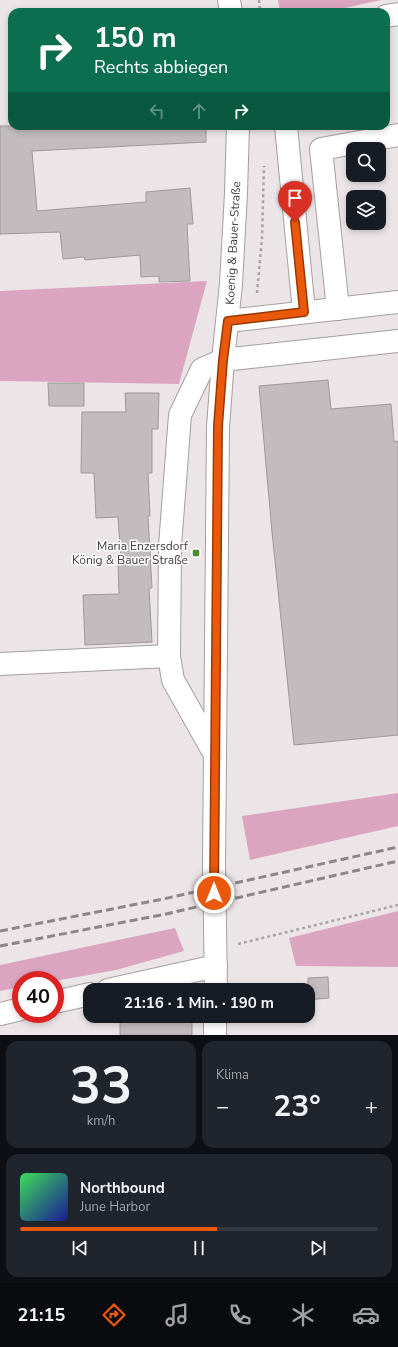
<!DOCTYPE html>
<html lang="de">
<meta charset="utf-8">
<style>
body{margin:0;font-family:"Nunito Sans",sans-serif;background:#20242c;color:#f1f3f6;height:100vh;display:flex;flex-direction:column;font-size:15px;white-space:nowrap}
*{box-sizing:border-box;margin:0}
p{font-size:13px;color:#9ea1a6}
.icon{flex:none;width:22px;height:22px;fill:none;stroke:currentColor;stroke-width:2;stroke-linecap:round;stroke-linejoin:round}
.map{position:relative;height:1035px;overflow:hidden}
.panel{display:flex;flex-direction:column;gap:6px;padding:6px;background:#0d0f14;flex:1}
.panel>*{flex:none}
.top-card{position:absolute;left:8px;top:8px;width:382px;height:122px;border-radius:12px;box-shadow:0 2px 6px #0003;background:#0b6e4f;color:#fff;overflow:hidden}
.tools{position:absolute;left:346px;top:142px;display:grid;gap:8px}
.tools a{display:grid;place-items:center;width:40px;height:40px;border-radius:8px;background:#171b24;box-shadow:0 2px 6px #0003;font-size:20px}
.speed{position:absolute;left:12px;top:971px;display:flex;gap:8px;font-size:20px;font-weight:700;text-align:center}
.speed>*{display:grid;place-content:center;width:52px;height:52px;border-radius:50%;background:#171b24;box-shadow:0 2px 6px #0003;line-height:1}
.speed .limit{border:6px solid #d22;background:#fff;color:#111}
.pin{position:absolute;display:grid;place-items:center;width:34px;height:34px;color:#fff;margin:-41px -17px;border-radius:50% 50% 50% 0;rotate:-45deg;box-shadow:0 0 4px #0007}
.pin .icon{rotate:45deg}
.me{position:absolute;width:44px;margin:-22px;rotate:0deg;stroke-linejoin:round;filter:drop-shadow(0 0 3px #0008)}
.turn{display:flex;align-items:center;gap:14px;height:84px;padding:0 20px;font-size:18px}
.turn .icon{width:52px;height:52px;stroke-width:2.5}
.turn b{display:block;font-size:28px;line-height:34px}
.lanes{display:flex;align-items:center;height:38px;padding:0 20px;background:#0003;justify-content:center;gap:20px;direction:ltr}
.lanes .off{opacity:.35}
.big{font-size:30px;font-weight:700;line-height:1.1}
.panel .widget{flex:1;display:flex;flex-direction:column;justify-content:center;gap:6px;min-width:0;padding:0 14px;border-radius:12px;background:#20242c}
.panel .dial{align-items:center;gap:0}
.dial b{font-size:52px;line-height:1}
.song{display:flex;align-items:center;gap:12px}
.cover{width:48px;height:48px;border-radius:6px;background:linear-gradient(135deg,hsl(130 70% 55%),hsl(240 70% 35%))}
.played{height:4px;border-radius:2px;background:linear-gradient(90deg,#ea580c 55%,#363941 55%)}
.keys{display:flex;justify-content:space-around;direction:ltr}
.heat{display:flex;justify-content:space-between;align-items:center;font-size:22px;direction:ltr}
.panel .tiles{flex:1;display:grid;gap:6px;grid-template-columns:1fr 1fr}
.widget:last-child{grid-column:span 2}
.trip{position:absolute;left:83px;top:983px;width:232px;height:40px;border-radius:12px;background:#171b24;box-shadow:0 2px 6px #0003;font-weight:700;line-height:40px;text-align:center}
.dock{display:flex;height:64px;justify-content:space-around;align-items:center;background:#090b0e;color:#9ea1a6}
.dock .icon{width:28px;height:28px}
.dock .on{color:#ea580c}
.dock b{font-size:18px;color:#f1f3f6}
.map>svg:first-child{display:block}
.green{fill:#dba5c0}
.building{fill:#c3bcbf;stroke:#9f989b}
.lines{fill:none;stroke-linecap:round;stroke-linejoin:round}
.minor-casing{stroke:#a59ea1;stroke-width:24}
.path{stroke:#a9a4a6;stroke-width:2.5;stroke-dasharray:3 3;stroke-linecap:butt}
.minor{stroke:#fff;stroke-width:22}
.rail{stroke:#8b8688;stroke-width:3;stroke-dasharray:8 4;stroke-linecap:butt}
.route-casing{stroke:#983908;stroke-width:10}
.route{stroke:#ea580c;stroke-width:7}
.poi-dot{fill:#4a8c2f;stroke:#fff;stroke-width:1.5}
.labels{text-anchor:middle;stroke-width:3;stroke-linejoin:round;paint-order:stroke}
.street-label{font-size:12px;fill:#3f3c3d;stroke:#fff}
.poi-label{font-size:12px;fill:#3f3c3d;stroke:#fff;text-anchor:end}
</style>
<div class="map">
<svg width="398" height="1035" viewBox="0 0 398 1035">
<rect width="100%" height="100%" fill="#ece5e8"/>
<g class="green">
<path d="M278 0H381L327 12H280Z"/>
<path d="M207 281 179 384 0 381V291Z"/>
<path d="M398 793V826L250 860 242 816Z"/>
<path d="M398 911V967L296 966 289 938Z"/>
<path d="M175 928 184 951 116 970 55 981 21 980V987L0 991V965Z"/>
</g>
<g class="building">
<path d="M0 126H206V142L32 151 37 211 146 202V192L190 188 193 224H187L190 281 159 282V276L141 277 140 255 85 260 84 257 63 259 60 232 0 234Z"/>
<path d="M328 380 331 409 391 404 394 442 398 441V735L294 745 272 532 259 386Z"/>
<path d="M48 383H84V406H49Z"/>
<path d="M125 393H159L158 429H152V473H148L150 516H148L152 588H149L152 642 85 645 83 595 119 594 118 562H121L118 517 96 518 94 473H81L82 412H126Z"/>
<path d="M328 977 329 998 308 1000V978Z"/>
<rect x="120" y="1016" width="72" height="19"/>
</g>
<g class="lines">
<defs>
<g id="minor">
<path d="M229 0 231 12"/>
<path d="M386 16 398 14"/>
<path d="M286 126 304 312"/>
<path d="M338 309 321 149 398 135"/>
<path d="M228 321 398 302"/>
<path d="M0 664 169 656"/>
<path d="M214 753 173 680 169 656 170 546 180 415 202 369 223 360 398 341"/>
<path d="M108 990 216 966"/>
<path d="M216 990 214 864 218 427 223 360 231 284 236 193 238 126"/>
<path d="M55 1002 90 994"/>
<path d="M0 1014 21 1009"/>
<path d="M215 1035V1016"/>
</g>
</defs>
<use href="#minor" class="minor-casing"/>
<g class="path">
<path d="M259 0 260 12"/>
<path d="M257 293 262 238 264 166"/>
<path d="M238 944 398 905"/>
</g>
<use href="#minor" class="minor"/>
<g class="rail">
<path d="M0 931 163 899 398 847"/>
<path d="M0 946 166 914 398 861"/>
</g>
</g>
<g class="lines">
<defs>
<path id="route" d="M214 893 218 426 223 360 228 321 304 312 295 222"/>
</defs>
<use href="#route" class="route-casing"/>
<use href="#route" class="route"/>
</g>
<rect class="poi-dot" x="192" y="549" width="8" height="8" rx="2"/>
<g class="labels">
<g class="street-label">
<text transform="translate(233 243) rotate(-87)" y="4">Koenig &amp; Bauer-Straße</text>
</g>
<g class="poi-label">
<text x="188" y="550">Maria Enzersdorf<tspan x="188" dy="14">König &amp; Bauer Straße</tspan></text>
</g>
</g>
</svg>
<div class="tools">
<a><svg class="icon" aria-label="search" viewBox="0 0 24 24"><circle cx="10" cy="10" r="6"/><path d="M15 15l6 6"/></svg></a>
<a><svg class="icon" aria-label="layers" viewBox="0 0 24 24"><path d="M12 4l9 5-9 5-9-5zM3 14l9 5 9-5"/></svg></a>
</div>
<div class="speed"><div class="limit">40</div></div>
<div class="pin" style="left:295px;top:222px;background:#d93025"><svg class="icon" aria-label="arrive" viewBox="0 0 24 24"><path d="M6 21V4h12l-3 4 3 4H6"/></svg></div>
<svg class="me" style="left:214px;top:893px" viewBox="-20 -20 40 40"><circle r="17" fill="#ea580c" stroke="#fff" stroke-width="3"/><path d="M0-11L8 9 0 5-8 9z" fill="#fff"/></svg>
<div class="trip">21:16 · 1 Min. · 190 m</div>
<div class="top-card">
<div class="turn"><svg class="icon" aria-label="right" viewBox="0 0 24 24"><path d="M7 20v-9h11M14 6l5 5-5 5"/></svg><div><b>150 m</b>Rechts abbiegen</div></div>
<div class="lanes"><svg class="icon off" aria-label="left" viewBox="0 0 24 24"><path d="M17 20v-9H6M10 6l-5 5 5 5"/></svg><svg class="icon off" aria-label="ahead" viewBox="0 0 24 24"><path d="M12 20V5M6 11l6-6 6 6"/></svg><svg class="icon" aria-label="right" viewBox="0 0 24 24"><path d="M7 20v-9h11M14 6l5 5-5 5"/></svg></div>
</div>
</div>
<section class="panel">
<div class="tiles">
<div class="widget dial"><b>33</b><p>km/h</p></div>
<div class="widget"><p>Klima</p>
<div class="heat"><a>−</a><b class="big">23°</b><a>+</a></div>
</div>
<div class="widget">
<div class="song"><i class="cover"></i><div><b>Northbound</b><p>June Harbor</p></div></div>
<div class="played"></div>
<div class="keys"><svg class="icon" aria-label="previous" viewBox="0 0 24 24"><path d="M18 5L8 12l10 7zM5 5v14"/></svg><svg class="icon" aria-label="pause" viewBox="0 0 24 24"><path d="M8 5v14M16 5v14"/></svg><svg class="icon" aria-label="next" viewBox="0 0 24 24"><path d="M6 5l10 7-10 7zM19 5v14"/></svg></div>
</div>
</div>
</section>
<nav class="dock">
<b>21:15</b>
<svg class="icon on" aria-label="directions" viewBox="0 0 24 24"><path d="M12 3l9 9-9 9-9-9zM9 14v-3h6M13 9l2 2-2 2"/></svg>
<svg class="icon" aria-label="music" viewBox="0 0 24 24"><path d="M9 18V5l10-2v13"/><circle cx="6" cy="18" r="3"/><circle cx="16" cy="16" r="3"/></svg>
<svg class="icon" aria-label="phone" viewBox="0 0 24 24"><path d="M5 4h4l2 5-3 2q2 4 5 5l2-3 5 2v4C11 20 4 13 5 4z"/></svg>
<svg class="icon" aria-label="climate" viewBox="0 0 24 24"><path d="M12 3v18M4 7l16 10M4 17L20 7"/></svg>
<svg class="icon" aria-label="car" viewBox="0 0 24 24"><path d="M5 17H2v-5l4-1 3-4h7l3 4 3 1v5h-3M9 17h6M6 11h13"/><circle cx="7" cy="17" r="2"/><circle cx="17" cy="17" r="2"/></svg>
</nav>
